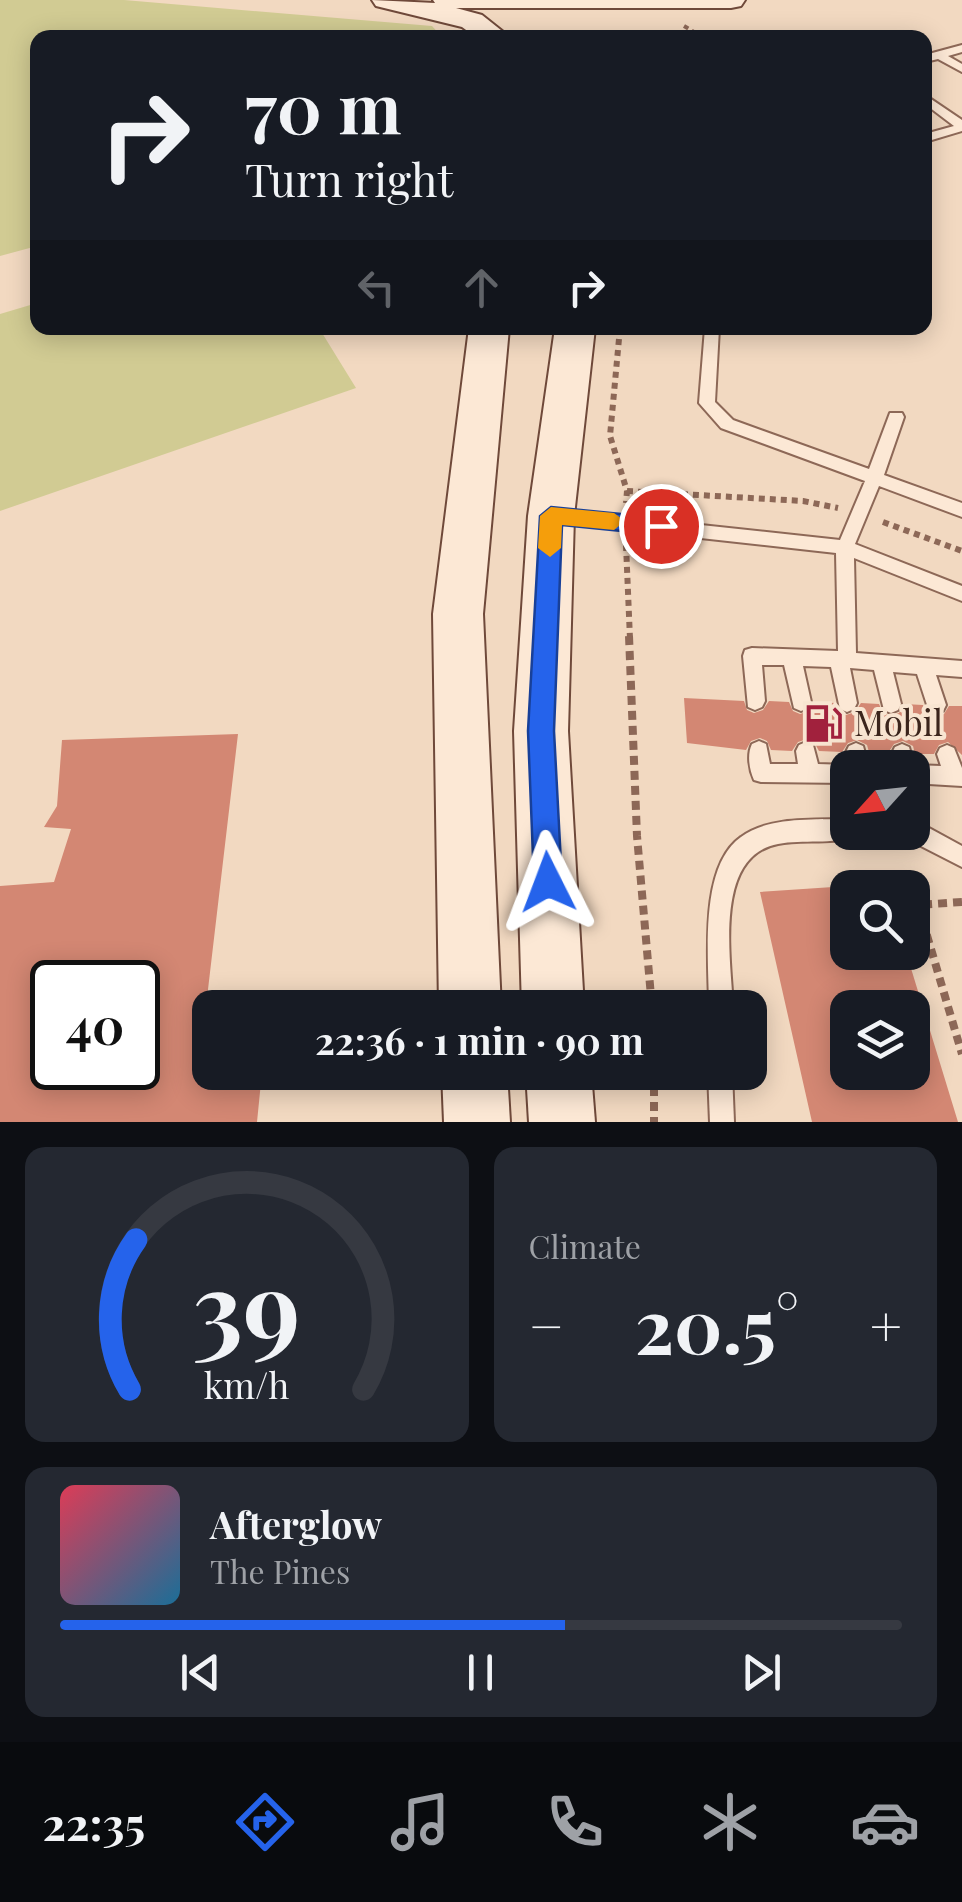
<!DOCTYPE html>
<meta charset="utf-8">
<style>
body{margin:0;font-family:"Playfair Display",serif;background:#242831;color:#f1f3f6;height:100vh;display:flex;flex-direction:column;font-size:38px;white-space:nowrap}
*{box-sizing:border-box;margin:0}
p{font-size:32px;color:#9ea1a6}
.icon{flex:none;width:55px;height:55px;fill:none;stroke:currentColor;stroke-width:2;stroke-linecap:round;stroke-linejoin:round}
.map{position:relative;height:1122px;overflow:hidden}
.side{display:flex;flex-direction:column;gap:25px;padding:25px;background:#0d0f14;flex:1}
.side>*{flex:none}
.top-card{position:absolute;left:30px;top:30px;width:902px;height:305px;border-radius:20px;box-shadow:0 5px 25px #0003;background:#171b24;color:#f1f3f6;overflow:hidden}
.needle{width:65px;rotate:243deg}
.fabs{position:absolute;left:830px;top:750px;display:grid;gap:20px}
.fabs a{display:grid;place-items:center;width:100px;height:100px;border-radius:20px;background:#171b24;box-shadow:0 5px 25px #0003;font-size:50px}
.speed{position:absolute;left:30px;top:960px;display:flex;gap:20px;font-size:50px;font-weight:700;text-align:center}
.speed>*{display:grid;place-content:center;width:130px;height:130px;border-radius:50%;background:#171b24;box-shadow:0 5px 25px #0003;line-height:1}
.speed .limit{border:5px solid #111;border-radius:15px;background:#fff;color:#111}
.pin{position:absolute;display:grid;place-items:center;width:85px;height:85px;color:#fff;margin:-42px;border:5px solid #fff;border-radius:50%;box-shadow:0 2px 10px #0007}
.me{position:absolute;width:110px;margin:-55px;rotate:357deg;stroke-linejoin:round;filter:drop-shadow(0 0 8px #0008)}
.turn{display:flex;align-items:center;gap:35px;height:210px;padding:0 50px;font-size:45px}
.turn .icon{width:130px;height:130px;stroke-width:2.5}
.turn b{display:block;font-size:70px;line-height:85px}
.lanes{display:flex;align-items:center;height:95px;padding:0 50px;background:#0003;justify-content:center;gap:50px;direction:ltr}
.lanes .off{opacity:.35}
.big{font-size:75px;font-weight:700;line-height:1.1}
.side .widget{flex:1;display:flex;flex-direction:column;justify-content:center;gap:15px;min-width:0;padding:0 35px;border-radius:20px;background:#242831}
.side .dial{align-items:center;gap:0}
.dial svg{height:260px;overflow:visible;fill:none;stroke:#363941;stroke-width:7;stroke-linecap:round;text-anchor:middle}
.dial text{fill:#f1f3f6;stroke:none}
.song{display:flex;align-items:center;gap:30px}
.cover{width:120px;height:120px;border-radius:15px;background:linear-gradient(135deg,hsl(350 70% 55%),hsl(200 70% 35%))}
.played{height:10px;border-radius:5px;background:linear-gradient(90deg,#2563eb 60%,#363941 60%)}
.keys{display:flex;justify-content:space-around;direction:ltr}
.heat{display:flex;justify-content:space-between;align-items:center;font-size:55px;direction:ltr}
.side .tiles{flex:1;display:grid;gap:25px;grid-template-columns:1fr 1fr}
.widget:last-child{grid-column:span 2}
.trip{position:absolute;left:192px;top:990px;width:575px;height:100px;border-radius:20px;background:#171b24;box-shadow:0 5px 25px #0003;font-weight:700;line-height:100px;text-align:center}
.dock{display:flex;height:160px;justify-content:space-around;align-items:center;background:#090b0e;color:#9ea1a6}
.dock .icon{width:70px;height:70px}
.dock .selected{color:#2563eb}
.dock b{font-size:45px;color:#f1f3f6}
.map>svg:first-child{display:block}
.green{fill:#d1cb93}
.building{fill:#d38773;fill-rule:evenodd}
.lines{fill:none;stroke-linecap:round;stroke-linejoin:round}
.lane-casing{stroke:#8d6857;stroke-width:4}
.secondary-casing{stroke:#6f493a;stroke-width:4}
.path-far2{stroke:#8d6857;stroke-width:4;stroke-dasharray:5 4;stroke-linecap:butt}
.path-far1{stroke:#8d6857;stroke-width:6;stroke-dasharray:6 5;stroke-linecap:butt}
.path{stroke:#8d6857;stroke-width:8;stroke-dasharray:9 6;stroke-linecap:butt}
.lane{fill:#fce8d5;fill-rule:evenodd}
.secondary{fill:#fce8d5;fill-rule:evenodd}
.route{fill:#2563eb;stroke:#184099;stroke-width:2.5}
.slow{fill:#f59e0b}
.labels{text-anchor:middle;stroke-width:8;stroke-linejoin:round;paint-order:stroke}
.poi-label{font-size:35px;fill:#3b251c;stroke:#f8e5d1;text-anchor:start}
</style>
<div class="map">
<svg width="962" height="1122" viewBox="0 0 962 1122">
<rect width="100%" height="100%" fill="#f2d9c1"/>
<g class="green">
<path d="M0 0H124L432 26 442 37 38 38 37 246 0 256Z"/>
<path d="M37 303 38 328H319L356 388 0 511V314Z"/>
</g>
<g class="building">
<path d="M684 698 744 701 747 710 754 713 763 710 769 701 789 702 793 711 800 714 809 711 815 702 835 703 839 712 846 715 855 712 861 703 879 704 883 713 890 716 899 713 904 704 923 705 925 712 935 717 944 714 949 706H962V755L948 742 939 745 934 754H915L913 746 903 741 894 744 888 753 869 752 867 745 857 740 848 743 842 752 819 751 814 742 807 739 798 742 792 751 771 750 767 741 760 738 751 741 746 750 687 743Z"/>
<path d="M238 734 203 1032 210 1034V1072H262L257 1122H0V886L54 882 71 829 44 827 57 806 62 740ZM52 982H138V1068H52Z"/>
<path d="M848 886V952H906L958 1122H812L760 892ZM848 1008H912V1072H848Z"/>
</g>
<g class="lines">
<defs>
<g id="lane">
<path d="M962 45V52L948 56 962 64V72L938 59 925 62V55Z"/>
<path d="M925 95 962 120V131L925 142V134L954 126 925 104Z"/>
<path d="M705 328H719L715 402 733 420 869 469 890 413H902L904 417 884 475 962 503V517L879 486 855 544 962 586V601L854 558 856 653 962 661V677L936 675 946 705 943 711 936 714 929 711 917 674 893 672 901 704 898 710 891 713 884 710 874 670 850 668 857 703 854 709 847 712 840 709 831 667 803 666 811 702 808 708 801 711 794 708 784 665H762L765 701 762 707 755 710 748 707 743 656 745 650 752 648 838 651 836 553 546 521 544 516 546 511 552 509 840 540 865 481 721 428 699 403Z"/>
<path d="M759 741 766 744 770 764H798L796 751 799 745 806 742 813 745 818 764 848 765 846 752 849 746 856 743 863 746 869 768H848V783L761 782 754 780C749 769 747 754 752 744Z"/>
<path d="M902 744 909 747 914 765 941 766 937 754 940 748 947 745 954 748 962 768V786L912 783V768H895L892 753 895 747Z"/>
<path d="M848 819V832H857L855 836C833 845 803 839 778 844 713 856 731 959 733 1008H709C709 961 698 867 741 837 769 816 815 820 848 819Z"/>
<path d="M912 824 929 828 962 846V867L919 845 890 839 887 832H912Z"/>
<path d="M708 1072H732L734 1122H710Z"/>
</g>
<g id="secondary">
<path d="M372 0 435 3 433 0H745L741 6 731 8H456L482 15 511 38H477L462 27 376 6Z"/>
<path d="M469 328H509L483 614 501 1008H439L433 614Z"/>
<path d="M555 328H595L574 516 568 731 584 1008H522L514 731 528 516Z"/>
<path d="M442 1072H507L510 1122H444Z"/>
<path d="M526 1072H591L595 1122H529Z"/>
</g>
</defs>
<use href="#lane" class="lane-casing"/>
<use href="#secondary" class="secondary-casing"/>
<path class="path-far2" d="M684 26 704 38"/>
<g class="path-far1">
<path d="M620 328 610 436 627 491 626 503"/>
<path d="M627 491 803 501 838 508"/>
<path d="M883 522 962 551"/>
<path d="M626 545 630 639"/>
</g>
<g class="path">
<path d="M629 636 637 836 652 1008"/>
<path d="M962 902 918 905 962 1054"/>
<path d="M654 1072V1122"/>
</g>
<use href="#lane" class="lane"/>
<use href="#secondary" class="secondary"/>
</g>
<path class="route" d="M551 507 661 518 672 526 661 535 562 525 554 731 562 882 558 892 548 896 538 892 534 882 528 731 540 516Z"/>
<path class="slow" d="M551 507 614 513 625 521 614 530 562 525 561 548 550 557 538 548 540 516Z"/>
<defs>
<symbol id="fuel-bare" viewBox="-9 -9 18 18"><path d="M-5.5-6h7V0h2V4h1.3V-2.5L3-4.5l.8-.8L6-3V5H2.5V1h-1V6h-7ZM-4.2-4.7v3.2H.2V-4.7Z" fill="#a1213d" stroke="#f8e5d1" stroke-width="2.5" paint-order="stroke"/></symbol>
</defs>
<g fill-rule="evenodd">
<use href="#fuel-bare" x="796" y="696" width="55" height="55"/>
</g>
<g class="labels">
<g class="poi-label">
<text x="854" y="736">Mobil</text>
</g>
</g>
</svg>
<div class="fabs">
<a><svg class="needle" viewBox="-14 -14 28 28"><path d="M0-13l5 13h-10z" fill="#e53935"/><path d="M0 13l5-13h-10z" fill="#9ea1a6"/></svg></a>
<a><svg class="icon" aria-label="search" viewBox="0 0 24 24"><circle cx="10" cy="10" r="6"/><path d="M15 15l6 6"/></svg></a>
<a><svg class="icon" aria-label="layers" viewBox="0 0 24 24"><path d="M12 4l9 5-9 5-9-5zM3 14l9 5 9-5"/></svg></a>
</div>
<div class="speed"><div class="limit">40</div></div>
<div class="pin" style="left:661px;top:526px;background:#d93025"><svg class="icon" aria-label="arrive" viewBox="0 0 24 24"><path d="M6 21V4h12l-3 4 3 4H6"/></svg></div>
<svg class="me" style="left:548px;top:882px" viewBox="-20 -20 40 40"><path d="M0-17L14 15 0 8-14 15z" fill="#2563eb" stroke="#fff" stroke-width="4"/></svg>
<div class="trip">22:36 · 1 min · 90 m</div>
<div class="top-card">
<div class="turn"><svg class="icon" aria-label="right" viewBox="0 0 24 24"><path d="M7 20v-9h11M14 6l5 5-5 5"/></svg><div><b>70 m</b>Turn right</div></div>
<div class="lanes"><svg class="icon off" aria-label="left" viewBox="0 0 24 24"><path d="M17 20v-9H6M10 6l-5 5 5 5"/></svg><svg class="icon off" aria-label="ahead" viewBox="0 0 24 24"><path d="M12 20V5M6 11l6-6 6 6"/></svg><svg class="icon" aria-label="right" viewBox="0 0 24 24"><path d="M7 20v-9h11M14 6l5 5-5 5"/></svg></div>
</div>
</div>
<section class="side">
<div class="tiles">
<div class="widget dial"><svg viewBox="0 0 100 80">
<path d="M14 69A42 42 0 1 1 86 69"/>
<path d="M14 69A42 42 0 0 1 16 23" stroke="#2563eb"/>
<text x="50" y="56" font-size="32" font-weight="700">39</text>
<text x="50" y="72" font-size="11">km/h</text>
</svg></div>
<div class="widget"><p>Climate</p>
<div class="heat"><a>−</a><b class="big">20.5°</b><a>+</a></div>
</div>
<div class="widget">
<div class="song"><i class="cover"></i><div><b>Afterglow</b><p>The Pines</p></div></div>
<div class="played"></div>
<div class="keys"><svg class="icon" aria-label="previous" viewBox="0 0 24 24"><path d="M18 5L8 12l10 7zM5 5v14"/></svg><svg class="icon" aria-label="pause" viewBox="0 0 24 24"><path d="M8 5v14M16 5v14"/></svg><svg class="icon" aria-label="next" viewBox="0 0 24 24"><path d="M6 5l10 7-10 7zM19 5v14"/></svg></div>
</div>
</div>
</section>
<nav class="dock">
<b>22:35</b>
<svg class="icon selected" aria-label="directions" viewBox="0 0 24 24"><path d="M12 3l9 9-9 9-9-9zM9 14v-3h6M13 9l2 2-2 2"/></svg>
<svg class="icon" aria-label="music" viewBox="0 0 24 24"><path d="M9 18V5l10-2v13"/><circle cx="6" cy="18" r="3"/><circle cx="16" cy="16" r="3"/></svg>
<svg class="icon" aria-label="phone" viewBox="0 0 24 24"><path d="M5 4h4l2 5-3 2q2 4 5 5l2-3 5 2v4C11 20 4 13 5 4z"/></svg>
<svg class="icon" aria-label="climate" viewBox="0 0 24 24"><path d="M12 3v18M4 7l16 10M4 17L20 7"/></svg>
<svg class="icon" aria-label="car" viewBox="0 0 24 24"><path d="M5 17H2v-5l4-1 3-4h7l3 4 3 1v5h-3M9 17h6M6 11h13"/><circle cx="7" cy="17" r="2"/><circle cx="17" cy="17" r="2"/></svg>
</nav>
